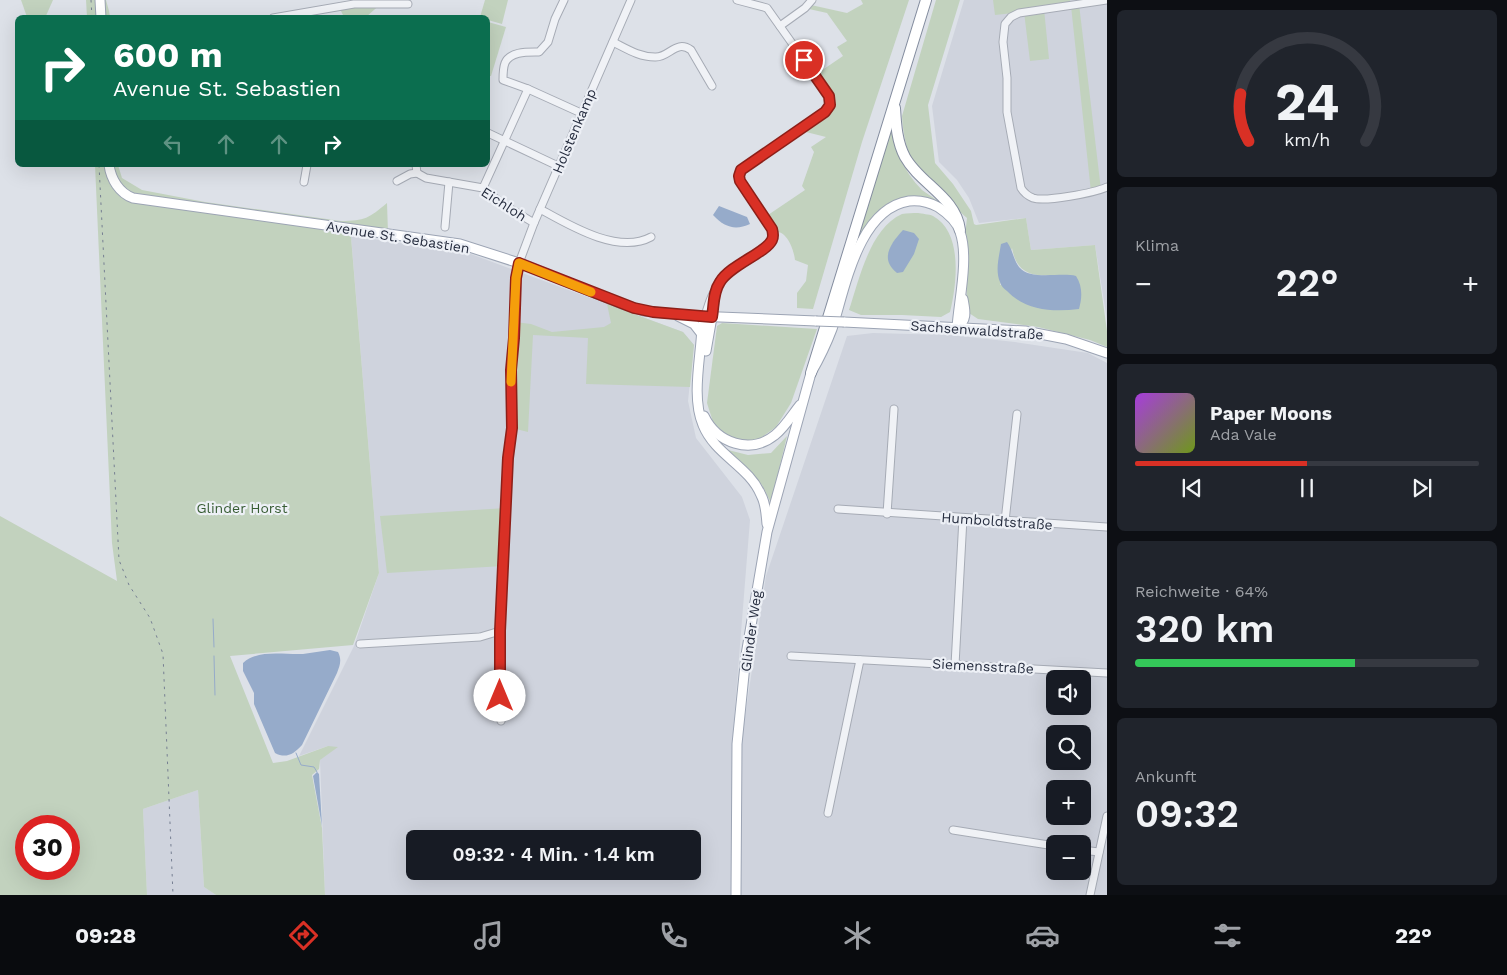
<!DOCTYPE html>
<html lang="de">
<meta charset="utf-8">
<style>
body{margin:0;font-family:"Work Sans",sans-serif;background:#20242c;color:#f1f3f6;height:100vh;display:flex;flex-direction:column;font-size:19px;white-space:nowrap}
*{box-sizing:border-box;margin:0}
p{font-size:16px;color:#9ea1a6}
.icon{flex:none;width:28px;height:28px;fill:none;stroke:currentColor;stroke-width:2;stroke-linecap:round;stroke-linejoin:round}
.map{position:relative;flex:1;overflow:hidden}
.side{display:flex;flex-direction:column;gap:10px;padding:10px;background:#0d0f14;width:400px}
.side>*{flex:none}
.guide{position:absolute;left:15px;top:15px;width:475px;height:152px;border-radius:8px;box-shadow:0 5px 20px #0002;background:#0b6e4f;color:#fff;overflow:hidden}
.buttons{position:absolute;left:1046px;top:670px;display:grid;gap:10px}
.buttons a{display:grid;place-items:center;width:45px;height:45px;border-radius:8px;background:#171b24;box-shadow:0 5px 20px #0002;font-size:25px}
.speed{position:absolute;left:15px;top:815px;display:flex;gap:10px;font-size:25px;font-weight:700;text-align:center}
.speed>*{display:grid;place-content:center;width:65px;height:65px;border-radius:50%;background:#171b24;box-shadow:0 5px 20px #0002;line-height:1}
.speed .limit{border:8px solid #d22;background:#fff;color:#111}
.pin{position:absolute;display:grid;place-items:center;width:42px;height:42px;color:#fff;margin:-21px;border:2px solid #fff;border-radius:50%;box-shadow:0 1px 5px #0007}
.me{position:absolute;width:55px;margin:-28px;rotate:0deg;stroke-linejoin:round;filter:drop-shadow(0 0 4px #0008)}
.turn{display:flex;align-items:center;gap:18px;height:105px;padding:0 15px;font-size:22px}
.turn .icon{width:65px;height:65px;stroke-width:2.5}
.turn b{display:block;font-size:35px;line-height:42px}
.lanes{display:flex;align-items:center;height:48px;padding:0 15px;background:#0003;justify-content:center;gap:25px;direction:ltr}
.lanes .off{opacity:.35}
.big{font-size:38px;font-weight:600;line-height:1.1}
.side .card{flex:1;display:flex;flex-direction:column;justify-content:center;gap:8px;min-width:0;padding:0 18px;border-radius:8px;background:#20242c}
.side .dial{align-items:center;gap:0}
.dial svg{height:130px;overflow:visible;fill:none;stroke:#363941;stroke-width:7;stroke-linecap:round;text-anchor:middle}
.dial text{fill:#f1f3f6;stroke:none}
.song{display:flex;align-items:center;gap:15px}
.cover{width:60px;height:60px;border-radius:8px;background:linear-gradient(135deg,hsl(280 70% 55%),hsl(80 70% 35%))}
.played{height:5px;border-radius:2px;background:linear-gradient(90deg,#d93025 50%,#363941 50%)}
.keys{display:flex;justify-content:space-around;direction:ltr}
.heat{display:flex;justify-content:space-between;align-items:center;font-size:28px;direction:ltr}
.charge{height:8px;border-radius:4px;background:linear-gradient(90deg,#34c759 64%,#363941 0)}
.trip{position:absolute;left:406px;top:830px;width:295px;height:50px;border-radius:8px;background:#171b24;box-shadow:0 5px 20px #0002;font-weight:600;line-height:50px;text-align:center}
.tab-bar{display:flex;height:80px;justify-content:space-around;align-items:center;background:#090b0e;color:#9ea1a6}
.tab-bar .icon{width:35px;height:35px}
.tab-bar .active{color:#d93025}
.tab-bar b{font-size:22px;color:#f1f3f6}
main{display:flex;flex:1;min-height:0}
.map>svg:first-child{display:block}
.built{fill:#cfd3dd;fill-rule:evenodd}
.green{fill:#c2d2be;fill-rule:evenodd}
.water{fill:#96abca}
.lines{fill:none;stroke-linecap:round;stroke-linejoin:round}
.stream{stroke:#96abca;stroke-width:1}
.minor-casing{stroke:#a6abb5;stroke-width:9}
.major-casing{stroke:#9ca4b4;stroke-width:11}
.highway-casing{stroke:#848d9f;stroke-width:12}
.minor{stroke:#f0f2f6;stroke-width:7}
.major{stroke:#fff;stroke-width:9}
.highway{stroke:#fff;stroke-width:10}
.rail{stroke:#767f92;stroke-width:1;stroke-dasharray:2.5 5;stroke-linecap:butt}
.major-bridge-casing{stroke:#9ca4b4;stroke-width:11;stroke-linecap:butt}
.major-bridge{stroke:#fff;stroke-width:9}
.route-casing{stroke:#8d1f18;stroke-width:12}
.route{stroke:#d93025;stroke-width:9}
.slow{stroke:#f59e0b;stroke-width:9}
.labels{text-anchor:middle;stroke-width:4.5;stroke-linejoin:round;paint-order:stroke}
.street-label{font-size:14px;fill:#262d3f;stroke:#edf0f6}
.park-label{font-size:14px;fill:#375c33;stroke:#edf0f6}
</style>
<main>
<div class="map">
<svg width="1107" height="895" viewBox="0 0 1107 895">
<rect width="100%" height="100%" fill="#dde1e8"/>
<g class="built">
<path d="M964 0H1107V320L1095 245 1031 250 1026 218 979 223 969 198 957 180 939 162 932 106Z"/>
<path d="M351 236 468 253 683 332 694 345 688 401 696 438 742 497 750 520 732 745V895H325L320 760 328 746 299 756 354 646 379 573ZM415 839H692V871H415Z"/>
<path d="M873 333 949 335 1015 342 1088 353 1107 363V895H739L740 750 766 576 847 336ZM1055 679H1082V706H1055ZM1055 734H1082V761H1055ZM1055 789H1082V816H1055ZM1055 844H1082V871H1055Z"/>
<path d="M198 790 204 887 216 895H147L143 809Z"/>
</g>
<g class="green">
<path d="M21 0H53L45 18 27 17Z"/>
<path d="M86 0H106L109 11 110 17H87Z"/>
<path d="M374 0H398L397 2H383L366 17H344L338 5 374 2Z"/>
<path d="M485 0H508L502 24 488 20V18L480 17Z"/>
<path d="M861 0H909L862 142 813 309 797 308V293L806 281 808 265 795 260C794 250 787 231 776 232L775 226 768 215 805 190 802 186 814 152 811 147 826 137 802 131C814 123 843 114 832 93 829 86 823 80 818 73L843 56 837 47 847 41 827 13 809 9 811 5 847 13 863 4Z"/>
<path d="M936 0H960L928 105 935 163 953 184 971 211 974 224 976 225 1026 218 1031 250 1095 245 1107 331V347L1090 340 1038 327 978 319 969 313 967 305 965 235 967 218C958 211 953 203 946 195 938 186 926 181 919 172 907 157 903 134 902 116ZM1012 248C1018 282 1044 275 1071 275L1000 285Z"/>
<path d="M993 0H1070L1071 5 1079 4 1101 190 1091 192 1071 6 1044 9 1049 59 1030 61 1024 12 995 15Z"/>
<path d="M488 22 506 27 491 76H488Z"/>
<path d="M891 122C894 148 903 171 922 190 926 193 931 196 935 199 940 202 945 208 949 212L935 203H892L846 269Z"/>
<path d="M95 165H118L122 178 142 190 205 202 341 221C365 221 369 218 387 203L388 233 356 230 351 237 379 573 353 645 230 656 273 763 287 761 328 746 338 747 320 760 319 769 312 775 322 828 325 895H216L204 887 198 790 143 809 147 895H0V516L117 581 112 543ZM26 826H69V869H26Z"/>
<path d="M918 213C922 214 929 214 933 216 963 232 957 284 950 312L941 317 902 315H861L849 310C859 280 870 228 902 214 907 213 913 213 918 213Z"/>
<path d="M607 304 683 332 694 345 690 387 586 384 588 338 533 335 528 432 512 428 515 322 531 324 552 332 604 327 611 323Z"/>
<path d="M722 323 817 329 791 403 776 427 758 440H739L723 435 713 422 707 403 717 326Z"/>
<path d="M787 436 771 503 762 485 729 453 728 450 748 455 771 453Z"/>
<path d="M506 508 503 566 387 573 380 516Z"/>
</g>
<g class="water">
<path d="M719 206 747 217 750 224C735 231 724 227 713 215Z"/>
<path d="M903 230 914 233 919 239 914 254 903 272 897 273C879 259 891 243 903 230Z"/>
<path d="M1007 242C1013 250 1013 259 1019 267 1030 281 1060 272 1076 276 1083 287 1082 298 1079 309 1053 312 1026 311 1007 291 1004 289 1001 286 1000 282 995 270 999 257 1001 244Z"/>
<path d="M330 650 338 652C342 660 340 665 337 673L302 745C294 754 286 759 275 753L254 704V693L243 671V663C258 649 284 655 303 654 312 653 321 651 330 650Z"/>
<path d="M317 772 319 774 322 826 313 776Z"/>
</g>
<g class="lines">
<g class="stream">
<path d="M213 619 214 647"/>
<path d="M214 656 215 695"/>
<path d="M296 753 301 765 314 767 317 772"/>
</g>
<defs>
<g id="minor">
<path d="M564 0 555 19 548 42 539 52C528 52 510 51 505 63 503 68 503 75 503 80L528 89 581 113"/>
<path d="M1107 0 1019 13 1011 17 1005 24 1003 42 1007 78V112L1021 188C1024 193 1028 196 1033 198 1045 202 1094 193 1107 187"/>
<path d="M273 18 354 4H408"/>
<path d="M780 26 805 8 812 0"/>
<path d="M613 42C627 49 639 57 655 57 669 58 676 39 691 50L712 86"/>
<path d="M488 133 558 166"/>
<path d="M417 173 426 178 483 188 501 203 534 223"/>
<path d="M397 181 410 174 417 173 416 165"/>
<path d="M304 182 307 165"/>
<path d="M483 188 528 89"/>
<path d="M540 209C569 225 618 255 651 237"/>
<path d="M445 227 449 182"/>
<path d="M705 316C709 302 713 290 723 278 733 266 767 250 772 240 774 236 773 233 772 229L741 183 739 176 741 170 825 112C831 107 832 101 828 94L767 8 737 0"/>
<path d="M712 317 715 293"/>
<path d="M838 509 1107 527"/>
<path d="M887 514 894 409"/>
<path d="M1005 521 1017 414"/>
<path d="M360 644 480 637 500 631"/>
<path d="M791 656 1107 673"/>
<path d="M955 665 963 518"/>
<path d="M501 721 500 631 508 458 512 428 511 370 514 338 516 278 519 263 534 223 631 0"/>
<path d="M828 813 860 660"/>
<path d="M953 830 1055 846"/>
<path d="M1082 850 1099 852"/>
<path d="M1090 895 1107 816"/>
</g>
<g id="major">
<path d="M100 0 101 18"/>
<path d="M109 165C111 179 119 193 133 198L460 244 519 263 622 304 644 311 695 316 816 321"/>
<path d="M678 316 694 324 701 333"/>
<path d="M705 316 702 327C701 357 691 397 703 425 715 455 749 466 761 495 766 504 766 514 767 524"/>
<path d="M844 322 1025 331 1066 339 1107 353"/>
<path d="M957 327C968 320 965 310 963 299"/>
<path d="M706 351 712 317"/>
<path d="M704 416C717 443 750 455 775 435 785 427 792 415 800 405"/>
<path d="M736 895 737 744 746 655 767 532 811 373C819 359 826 345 832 329 845 289 858 209 909 201 919 200 929 202 938 207 947 213 957 221 960 232 969 257 959 300 957 327"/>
</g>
<g id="highway">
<path d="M895 108C896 125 897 142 905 157 920 184 956 197 960 230"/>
<path d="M811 373 926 0"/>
</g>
</defs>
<use href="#minor" class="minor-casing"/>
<use href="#major" class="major-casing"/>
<use href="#highway" class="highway-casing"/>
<use href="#minor" class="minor"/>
<use href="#major" class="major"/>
<use href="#highway" class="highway"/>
<g class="rail">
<path d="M91 0 92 18"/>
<path d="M99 165 119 560 129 585 150 618 163 654 173 895"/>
</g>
<defs>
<path id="major-bridge" d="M816 321 844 322"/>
</defs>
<use href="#major-bridge" class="major-bridge-casing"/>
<use href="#major-bridge" class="major-bridge"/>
</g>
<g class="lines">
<defs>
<path id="route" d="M500 696V631L508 458 512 428 511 370 514 338 516 278 519 263 634 308 653 312 712 317C714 305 713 292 720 282 730 265 766 253 772 240 774 236 773 233 772 229L740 181 739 176 741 170 825 112 830 105 829 96 804 60"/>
</defs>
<use href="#route" class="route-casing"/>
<use href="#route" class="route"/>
<path class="slow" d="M511 382 516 278 519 263 591 292"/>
</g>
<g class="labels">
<g class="street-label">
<text transform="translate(574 131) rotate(-67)" y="5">Holstenkamp</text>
<text transform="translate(504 204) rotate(33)" y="5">Eichloh</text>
<text transform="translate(398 237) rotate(9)" y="5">Avenue St. Sebastien</text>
<text transform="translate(977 330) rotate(4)" y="5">Sachsenwaldstraße</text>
<text transform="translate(997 521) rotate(4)" y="5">Humboldtstraße</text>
<text transform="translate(751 631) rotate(-82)" y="5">Glinder Weg</text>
<text transform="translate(983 666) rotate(3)" y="5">Siemensstraße</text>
</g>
<g class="park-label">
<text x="242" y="513">Glinder Horst</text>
</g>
</g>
</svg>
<div class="buttons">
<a><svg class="icon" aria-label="sound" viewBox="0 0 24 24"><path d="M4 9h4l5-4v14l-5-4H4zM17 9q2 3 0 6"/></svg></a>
<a><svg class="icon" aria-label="search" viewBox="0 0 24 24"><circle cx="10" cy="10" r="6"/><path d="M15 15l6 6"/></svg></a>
<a>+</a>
<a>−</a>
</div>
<div class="speed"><div class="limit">30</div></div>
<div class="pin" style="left:804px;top:60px;background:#d93025"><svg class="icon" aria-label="arrive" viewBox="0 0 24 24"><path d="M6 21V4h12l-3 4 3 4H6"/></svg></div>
<svg class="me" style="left:500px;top:696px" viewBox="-20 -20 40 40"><circle r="19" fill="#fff"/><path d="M0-13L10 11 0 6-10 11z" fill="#d93025"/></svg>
<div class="trip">09:32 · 4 Min. · 1.4 km</div>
<div class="guide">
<div class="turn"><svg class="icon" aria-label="right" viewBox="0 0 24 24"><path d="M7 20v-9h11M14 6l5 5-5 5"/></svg><div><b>600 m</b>Avenue St. Sebastien</div></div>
<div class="lanes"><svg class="icon off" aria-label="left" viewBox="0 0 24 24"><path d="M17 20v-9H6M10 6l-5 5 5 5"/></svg><svg class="icon off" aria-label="ahead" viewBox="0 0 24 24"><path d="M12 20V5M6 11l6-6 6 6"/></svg><svg class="icon off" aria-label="ahead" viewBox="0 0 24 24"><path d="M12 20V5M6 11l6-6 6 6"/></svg><svg class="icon" aria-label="right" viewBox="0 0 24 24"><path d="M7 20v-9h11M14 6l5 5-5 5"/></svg></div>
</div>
</div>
<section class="side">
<div class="card dial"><svg viewBox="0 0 100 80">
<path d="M14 69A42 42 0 1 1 86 69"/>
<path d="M14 69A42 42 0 0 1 9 40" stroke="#d93025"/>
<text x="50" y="56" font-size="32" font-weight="700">24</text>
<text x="50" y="72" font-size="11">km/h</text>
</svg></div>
<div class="card"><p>Klima</p>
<div class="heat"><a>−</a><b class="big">22°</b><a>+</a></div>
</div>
<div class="card">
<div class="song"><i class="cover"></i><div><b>Paper Moons</b><p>Ada Vale</p></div></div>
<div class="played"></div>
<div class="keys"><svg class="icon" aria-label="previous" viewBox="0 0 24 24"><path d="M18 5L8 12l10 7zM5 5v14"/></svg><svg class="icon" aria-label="pause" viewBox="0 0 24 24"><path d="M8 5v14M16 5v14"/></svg><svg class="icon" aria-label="next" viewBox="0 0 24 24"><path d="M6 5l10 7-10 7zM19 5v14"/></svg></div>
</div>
<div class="card"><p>Reichweite · 64%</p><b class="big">320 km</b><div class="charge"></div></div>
<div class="card"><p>Ankunft</p><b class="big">09:32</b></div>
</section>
</main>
<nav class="tab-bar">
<b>09:28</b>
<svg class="icon active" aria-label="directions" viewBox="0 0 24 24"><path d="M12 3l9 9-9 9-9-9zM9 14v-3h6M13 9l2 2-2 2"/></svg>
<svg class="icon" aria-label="music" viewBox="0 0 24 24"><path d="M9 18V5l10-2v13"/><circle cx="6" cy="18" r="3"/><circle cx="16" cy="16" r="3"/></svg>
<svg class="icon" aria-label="phone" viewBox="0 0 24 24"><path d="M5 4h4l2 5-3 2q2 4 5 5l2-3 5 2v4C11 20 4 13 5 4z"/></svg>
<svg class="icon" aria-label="climate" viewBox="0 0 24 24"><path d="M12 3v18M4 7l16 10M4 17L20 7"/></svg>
<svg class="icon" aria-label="car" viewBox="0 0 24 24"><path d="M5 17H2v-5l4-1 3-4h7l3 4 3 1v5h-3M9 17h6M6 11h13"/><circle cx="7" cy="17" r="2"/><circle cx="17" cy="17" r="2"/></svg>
<svg class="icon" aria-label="filters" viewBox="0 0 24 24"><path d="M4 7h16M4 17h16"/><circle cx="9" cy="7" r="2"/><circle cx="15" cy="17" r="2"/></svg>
<b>22°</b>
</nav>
